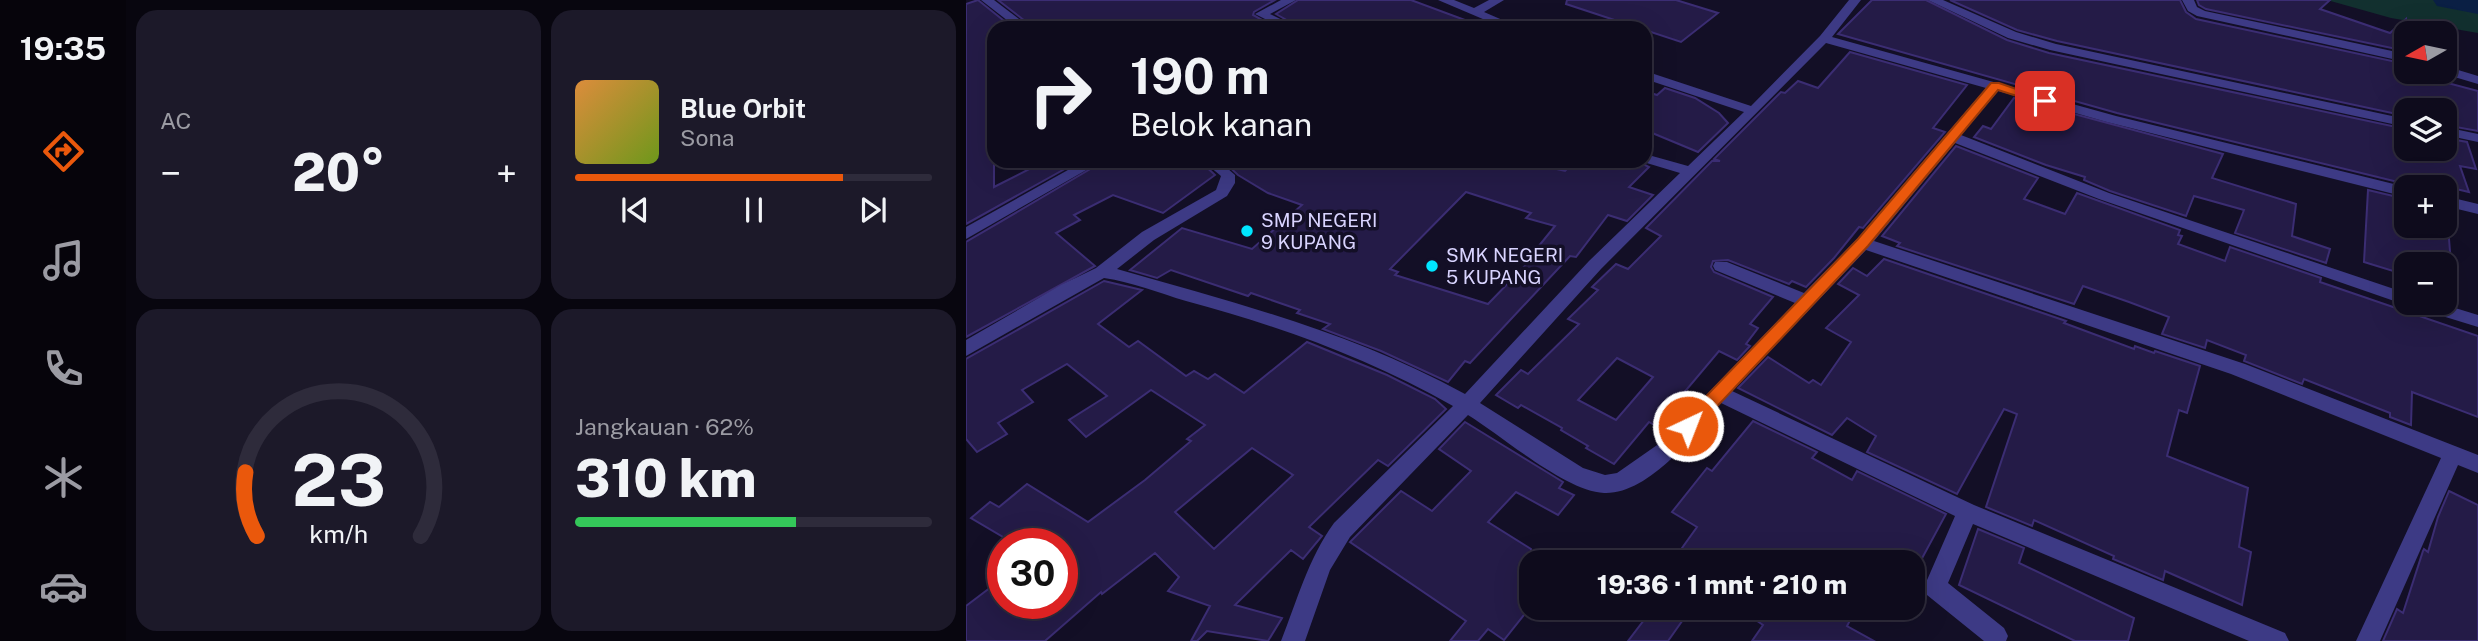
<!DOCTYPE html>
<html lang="id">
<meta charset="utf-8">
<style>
body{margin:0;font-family:"Public Sans",sans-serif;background:#1c1929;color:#f1f3f6;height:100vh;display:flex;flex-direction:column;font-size:26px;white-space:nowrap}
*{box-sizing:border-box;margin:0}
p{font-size:23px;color:#9b9ba3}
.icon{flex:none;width:38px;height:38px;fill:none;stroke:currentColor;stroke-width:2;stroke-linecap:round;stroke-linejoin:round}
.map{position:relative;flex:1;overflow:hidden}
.details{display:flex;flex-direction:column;gap:10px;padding:10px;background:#08060f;width:840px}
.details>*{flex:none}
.top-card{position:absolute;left:21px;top:21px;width:665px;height:147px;border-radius:21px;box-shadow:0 7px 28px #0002,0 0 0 2px #2e2b3b;background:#0e0b1c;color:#f1f3f6;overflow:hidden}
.needle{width:46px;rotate:261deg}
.buttons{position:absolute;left:1428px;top:21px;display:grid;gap:14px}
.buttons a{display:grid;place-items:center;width:63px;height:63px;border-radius:14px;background:#0e0b1c;box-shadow:0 7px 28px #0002,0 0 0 2px #2e2b3b;font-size:35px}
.speed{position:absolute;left:21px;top:528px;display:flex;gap:14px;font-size:35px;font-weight:700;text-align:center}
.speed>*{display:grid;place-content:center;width:91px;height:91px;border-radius:50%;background:#0e0b1c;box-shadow:0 7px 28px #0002,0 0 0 2px #2e2b3b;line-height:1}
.speed .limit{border:10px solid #d22;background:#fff;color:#111}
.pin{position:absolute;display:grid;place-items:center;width:60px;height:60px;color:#fff;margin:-30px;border-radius:14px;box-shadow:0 4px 10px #0006}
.me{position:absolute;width:77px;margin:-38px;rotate:43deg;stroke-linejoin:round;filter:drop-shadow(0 0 5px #0008)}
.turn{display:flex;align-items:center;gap:24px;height:147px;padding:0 28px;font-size:32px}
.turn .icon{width:91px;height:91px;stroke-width:2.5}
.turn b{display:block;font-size:49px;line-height:60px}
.big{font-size:52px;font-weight:800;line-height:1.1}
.details .widget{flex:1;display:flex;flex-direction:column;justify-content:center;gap:10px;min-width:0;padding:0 24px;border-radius:21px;background:#1c1929}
.details .dial{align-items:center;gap:0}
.dial svg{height:182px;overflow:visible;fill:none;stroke:#2e2b3b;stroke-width:7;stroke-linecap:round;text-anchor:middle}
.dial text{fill:#f1f3f6;stroke:none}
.song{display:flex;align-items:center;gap:21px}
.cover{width:84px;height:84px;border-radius:10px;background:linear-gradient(135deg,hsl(30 70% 55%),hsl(80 70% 35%))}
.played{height:7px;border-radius:4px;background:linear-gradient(90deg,#ea580c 75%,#2e2b3b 75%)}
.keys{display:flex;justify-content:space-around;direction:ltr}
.heat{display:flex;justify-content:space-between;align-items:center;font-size:38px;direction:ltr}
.charge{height:10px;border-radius:5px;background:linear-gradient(90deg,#34c759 62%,#2e2b3b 0)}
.details .tiles{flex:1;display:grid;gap:10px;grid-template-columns:repeat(2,1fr)}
.trip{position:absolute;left:553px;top:550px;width:406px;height:70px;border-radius:21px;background:#0e0b1c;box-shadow:0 7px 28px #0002,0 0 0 2px #2e2b3b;font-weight:800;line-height:70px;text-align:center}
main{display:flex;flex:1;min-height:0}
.tabs{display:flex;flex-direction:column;width:126px;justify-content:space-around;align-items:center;background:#06040b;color:#9b9ba3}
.tabs .icon{width:49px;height:49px}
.tabs .selected{color:#ea580c}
.tabs b{font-size:32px;color:#f1f3f6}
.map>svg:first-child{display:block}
.green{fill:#12302f}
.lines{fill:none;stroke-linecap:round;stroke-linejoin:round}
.river{fill:#0a1f44;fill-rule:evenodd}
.building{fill:#241b47;stroke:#3b2d73;stroke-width:2;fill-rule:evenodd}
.minor{fill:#3d3a85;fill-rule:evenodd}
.route{fill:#ea580c;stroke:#983908;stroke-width:2}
.poi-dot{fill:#00e5ff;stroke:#130f26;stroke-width:2.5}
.labels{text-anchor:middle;stroke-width:7;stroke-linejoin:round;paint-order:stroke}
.poi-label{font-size:19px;fill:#d9d4ff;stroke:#130f26;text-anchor:start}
</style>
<main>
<nav class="tabs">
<b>19:35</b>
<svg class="icon selected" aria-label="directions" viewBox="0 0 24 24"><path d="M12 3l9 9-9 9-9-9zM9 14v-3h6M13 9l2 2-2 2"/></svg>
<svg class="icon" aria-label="music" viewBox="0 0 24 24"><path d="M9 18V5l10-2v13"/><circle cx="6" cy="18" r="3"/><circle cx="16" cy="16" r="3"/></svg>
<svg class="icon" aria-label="phone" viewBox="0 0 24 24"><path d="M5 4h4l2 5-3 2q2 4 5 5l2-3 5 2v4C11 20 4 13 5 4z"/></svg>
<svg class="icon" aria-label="climate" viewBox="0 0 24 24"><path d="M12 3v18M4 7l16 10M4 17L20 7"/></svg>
<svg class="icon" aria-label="car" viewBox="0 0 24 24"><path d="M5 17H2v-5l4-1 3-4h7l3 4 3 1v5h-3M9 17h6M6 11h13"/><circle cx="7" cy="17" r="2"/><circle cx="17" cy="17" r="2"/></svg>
</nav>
<section class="details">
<div class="tiles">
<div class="widget"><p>AC</p>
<div class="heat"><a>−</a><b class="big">20°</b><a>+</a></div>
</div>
<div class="widget">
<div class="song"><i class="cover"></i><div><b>Blue Orbit</b><p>Sona</p></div></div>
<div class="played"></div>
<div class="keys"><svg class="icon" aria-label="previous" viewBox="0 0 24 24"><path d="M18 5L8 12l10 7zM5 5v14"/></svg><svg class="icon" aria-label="pause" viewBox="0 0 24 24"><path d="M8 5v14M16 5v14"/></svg><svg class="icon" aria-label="next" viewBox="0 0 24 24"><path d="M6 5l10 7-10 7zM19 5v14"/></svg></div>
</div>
<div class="widget dial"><svg viewBox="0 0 100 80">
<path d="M14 69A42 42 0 1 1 86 69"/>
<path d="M14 69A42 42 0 0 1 9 41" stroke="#ea580c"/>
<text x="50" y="56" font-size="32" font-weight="700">23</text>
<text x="50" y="72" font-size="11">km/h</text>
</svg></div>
<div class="widget"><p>Jangkauan · 62%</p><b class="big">310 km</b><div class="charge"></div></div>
</div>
</section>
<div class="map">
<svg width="1512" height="641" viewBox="0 0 1512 641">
<rect width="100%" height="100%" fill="#130f26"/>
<path class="green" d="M1361 0H1512V33L1425 18Z"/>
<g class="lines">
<path class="river" d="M1467 0H1512V14L1471 6Z"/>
</g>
<g class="building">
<path d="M12 0 47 28H28V187L79 161H113L0 224V4Z"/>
<path d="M32 0H309L288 12 287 15 311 28H68Z"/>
<path d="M332 0H445L515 26 335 28 310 14Z"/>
<path d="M601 0H710L752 13 715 42 600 4Z"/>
<path d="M906 0H960L1041 40 1083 53 1440 129V149H1479V138L1501 142 1510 169 1494 166 1503 192 1486 188 1487 193 1479 191V187L1440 184 1151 113 872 34Z"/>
<path d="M984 0H1214L1220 12 1230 19 1440 64V72L1512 91V131L1479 125V110H1440V116L1091 41 1051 30Z"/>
<path d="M1231 0H1364L1354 9 1424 33 1440 19V51L1240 9 1233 5Z"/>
<path d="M884 52 1001 85 967 128 979 132 897 228 893 227 868 258 840 287 826 281 823 284 762 260 747 261 745 267 748 272 807 297 784 324 792 328 780 344 784 346 771 360 753 351 690 426 683 422 648 464 620 448 622 446 595 430 596 428 555 405 552 408 530 395 555 370 562 374 613 324 602 319 632 290 626 287 650 264 662 269 695 236 680 228 746 161H754L748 159 815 92 819 93 832 81 852 88ZM651 358 687 377 650 420 612 400Z"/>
<path d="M699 88 729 98 753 113 762 123 732 152 679 130V91L691 95Z"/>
<path d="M1048 98 1257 154 1246 178 1330 204 1326 236 1364 249 1360 263 1269 233 1278 210 1228 196 1220 216 1144 191 1118 180 1119 177 1080 165 1008 137 1017 126 1025 129Z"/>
<path d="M990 146 1072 178 1058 199 1099 214 1111 193 1214 230 1212 235 1216 236 1212 244 1259 261 1264 247 1355 278 1354 282 1512 336V417L1446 392 1445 425 1424 417V413L1338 379 1336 384 1278 361 1280 355 1241 340 1239 348 1196 334 1203 317 1163 302 1117 286 1108 304 931 246 934 243 916 236Z"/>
<path d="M138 161H234L249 175 197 213 147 195 108 215 114 220 90 233 129 266 0 337V242Z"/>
<path d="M257 161H555L599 171 609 161H671L683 167 663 187 687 195 661 221 642 215 610 257 604 256 504 363 499 361 482 382 415 351 357 329 364 324 331 313 334 310 285 293 282 296 205 270 191 278 164 270 216 228 286 249 336 205 302 193 272 175ZM500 192 565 213 560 218 589 226 572 247 576 248 522 304 429 275 432 272 424 269Z"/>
<path d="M1402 190 1440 199V226H1482L1485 264H1440V275L1398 262Z"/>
<path d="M918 259 1100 321 1098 323 1168 349 1169 346 1188 353 1189 351 1234 366 1221 413 1213 410 1201 456 1282 488 1273 547 1285 552 1276 605 1199 571 1197 580 1147 559 1148 556 1068 520 1066 526 1020 507 1051 414 1038 409 991 494 901 452 910 436 881 418 866 435 772 388 802 357 843 383 847 380 855 385 885 342 860 328 893 295 872 284 887 268 901 276Z"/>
<path d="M138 281 176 290 132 324 163 347 172 341 220 376 228 371 242 379 249 374 278 393 341 342 421 375 469 399 480 409 422 466 412 460 343 527 356 536 337 559 325 550 269 605 316 618 302 641 241 631 231 641H225L244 606 202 591 213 577 189 553 136 594 135 592 79 641H0V606L37 578V604H62L73 614 85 604H96V544H49L5 518 24 502 33 507 61 484 122 522 179 480 225 441 221 439 239 425 185 390 120 437 103 420 141 396 101 364 56 390 67 402 32 423 41 434 11 452 0 439V359ZM286 448 327 475 248 549 209 512Z"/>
<path d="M787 421 851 452 846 458 886 480 891 471 980 514 954 562H706L731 527 706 512 741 468 746 471Z"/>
<path d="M499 422 597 482 593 488 608 495 592 515 550 492 522 522 565 549V606L538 640 522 629 512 641H484L500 621 384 542 435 491 466 511 505 471 473 449Z"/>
<path d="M1483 491 1512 505V641H1417L1431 609 1437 613 1457 551 1458 549 1462 552 1472 517Z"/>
<path d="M1012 529 1058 548 1053 563 1168 618 1162 641H1109L993 585Z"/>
<path d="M688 607H726L702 641H662Z"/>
<path d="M771 607H891L881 626 908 641H786L797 625Z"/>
</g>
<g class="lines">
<g class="minor">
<path d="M15 0H28L65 28H51Z"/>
<path d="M315 0H330L304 14 333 28H317L289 14Z"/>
<path d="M472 0H488L508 8 523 0H538L518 12 555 28H538Z"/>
<path d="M883 0H895L866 37 1150 116 1440 187V197L1141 122 1032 91 995 135 1143 193 1440 293V303H1473L1512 315V327L1447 307 1445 304 1434 303 1133 199 989 143 908 241 1279 364 1512 455V473L1492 465 1414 641H1390L1475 458 1265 374 900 250 766 391 1008 505 1319 633 1323 641H1283L1007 524 982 583 1038 628 1042 636 1040 641H1018L961 595 958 587 989 516 755 403C730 434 682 495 638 493 599 491 536 436 502 415L384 537 364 570 339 641H315C331 601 342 559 368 523L487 406C402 358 313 326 220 301 193 293 166 282 138 278L0 356V340L95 285 130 268 176 232 250 190 255 176 237 161H253L269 175V183L261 196 188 240 151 269C273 304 386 332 499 394L623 261 714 173 674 161H679V154L722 166 778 112 679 79V71L785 106 854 36ZM860 43 1020 88 891 239 838 293 761 262H749L747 266 749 270 829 303 694 443 651 473 639 475 617 468 514 403 635 269Z"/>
<path d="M962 0H977L1050 32 1090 44 1440 119V127L1084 50 1042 38Z"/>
<path d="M1216 0H1228L1231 7 1239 11 1440 54V62L1231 16 1222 11Z"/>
<path d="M1479 66 1512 76V84L1475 73 1479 72Z"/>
<path d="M1479 127 1512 134V142L1479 135Z"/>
<path d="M118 161H136L0 239V227Z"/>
<path d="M1479 196 1512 204V214L1479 206Z"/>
</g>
</g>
<path class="route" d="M1025 83H1033L1085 101 1079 105 1032 90 902 246 728 431 722 433 716 431 713 426 716 421 892 239Z"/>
<g class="poi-dot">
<circle cx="281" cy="231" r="7"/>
<circle cx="466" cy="266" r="7"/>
</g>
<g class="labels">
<g class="poi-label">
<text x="295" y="227">SMP NEGERI<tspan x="295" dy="22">9 KUPANG</tspan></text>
<text x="480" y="262">SMK NEGERI<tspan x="480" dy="22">5 KUPANG</tspan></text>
</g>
</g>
</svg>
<div class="buttons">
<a><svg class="needle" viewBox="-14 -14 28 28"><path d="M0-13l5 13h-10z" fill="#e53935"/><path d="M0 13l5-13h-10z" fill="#9b9ba3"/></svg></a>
<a><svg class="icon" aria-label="layers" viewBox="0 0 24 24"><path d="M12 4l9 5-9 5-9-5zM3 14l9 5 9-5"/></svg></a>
<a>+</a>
<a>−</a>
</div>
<div class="speed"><div class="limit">30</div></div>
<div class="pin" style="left:1079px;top:101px;background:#d93025"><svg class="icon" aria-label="arrive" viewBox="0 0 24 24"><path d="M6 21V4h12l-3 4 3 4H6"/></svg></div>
<svg class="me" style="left:722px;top:426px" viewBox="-20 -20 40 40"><circle r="17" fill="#ea580c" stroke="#fff" stroke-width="3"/><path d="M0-11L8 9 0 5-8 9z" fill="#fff"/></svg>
<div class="trip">19:36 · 1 mnt · 210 m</div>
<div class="top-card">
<div class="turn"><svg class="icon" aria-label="right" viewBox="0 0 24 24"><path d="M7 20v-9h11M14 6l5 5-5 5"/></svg><div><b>190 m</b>Belok kanan</div></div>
</div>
</div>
</main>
